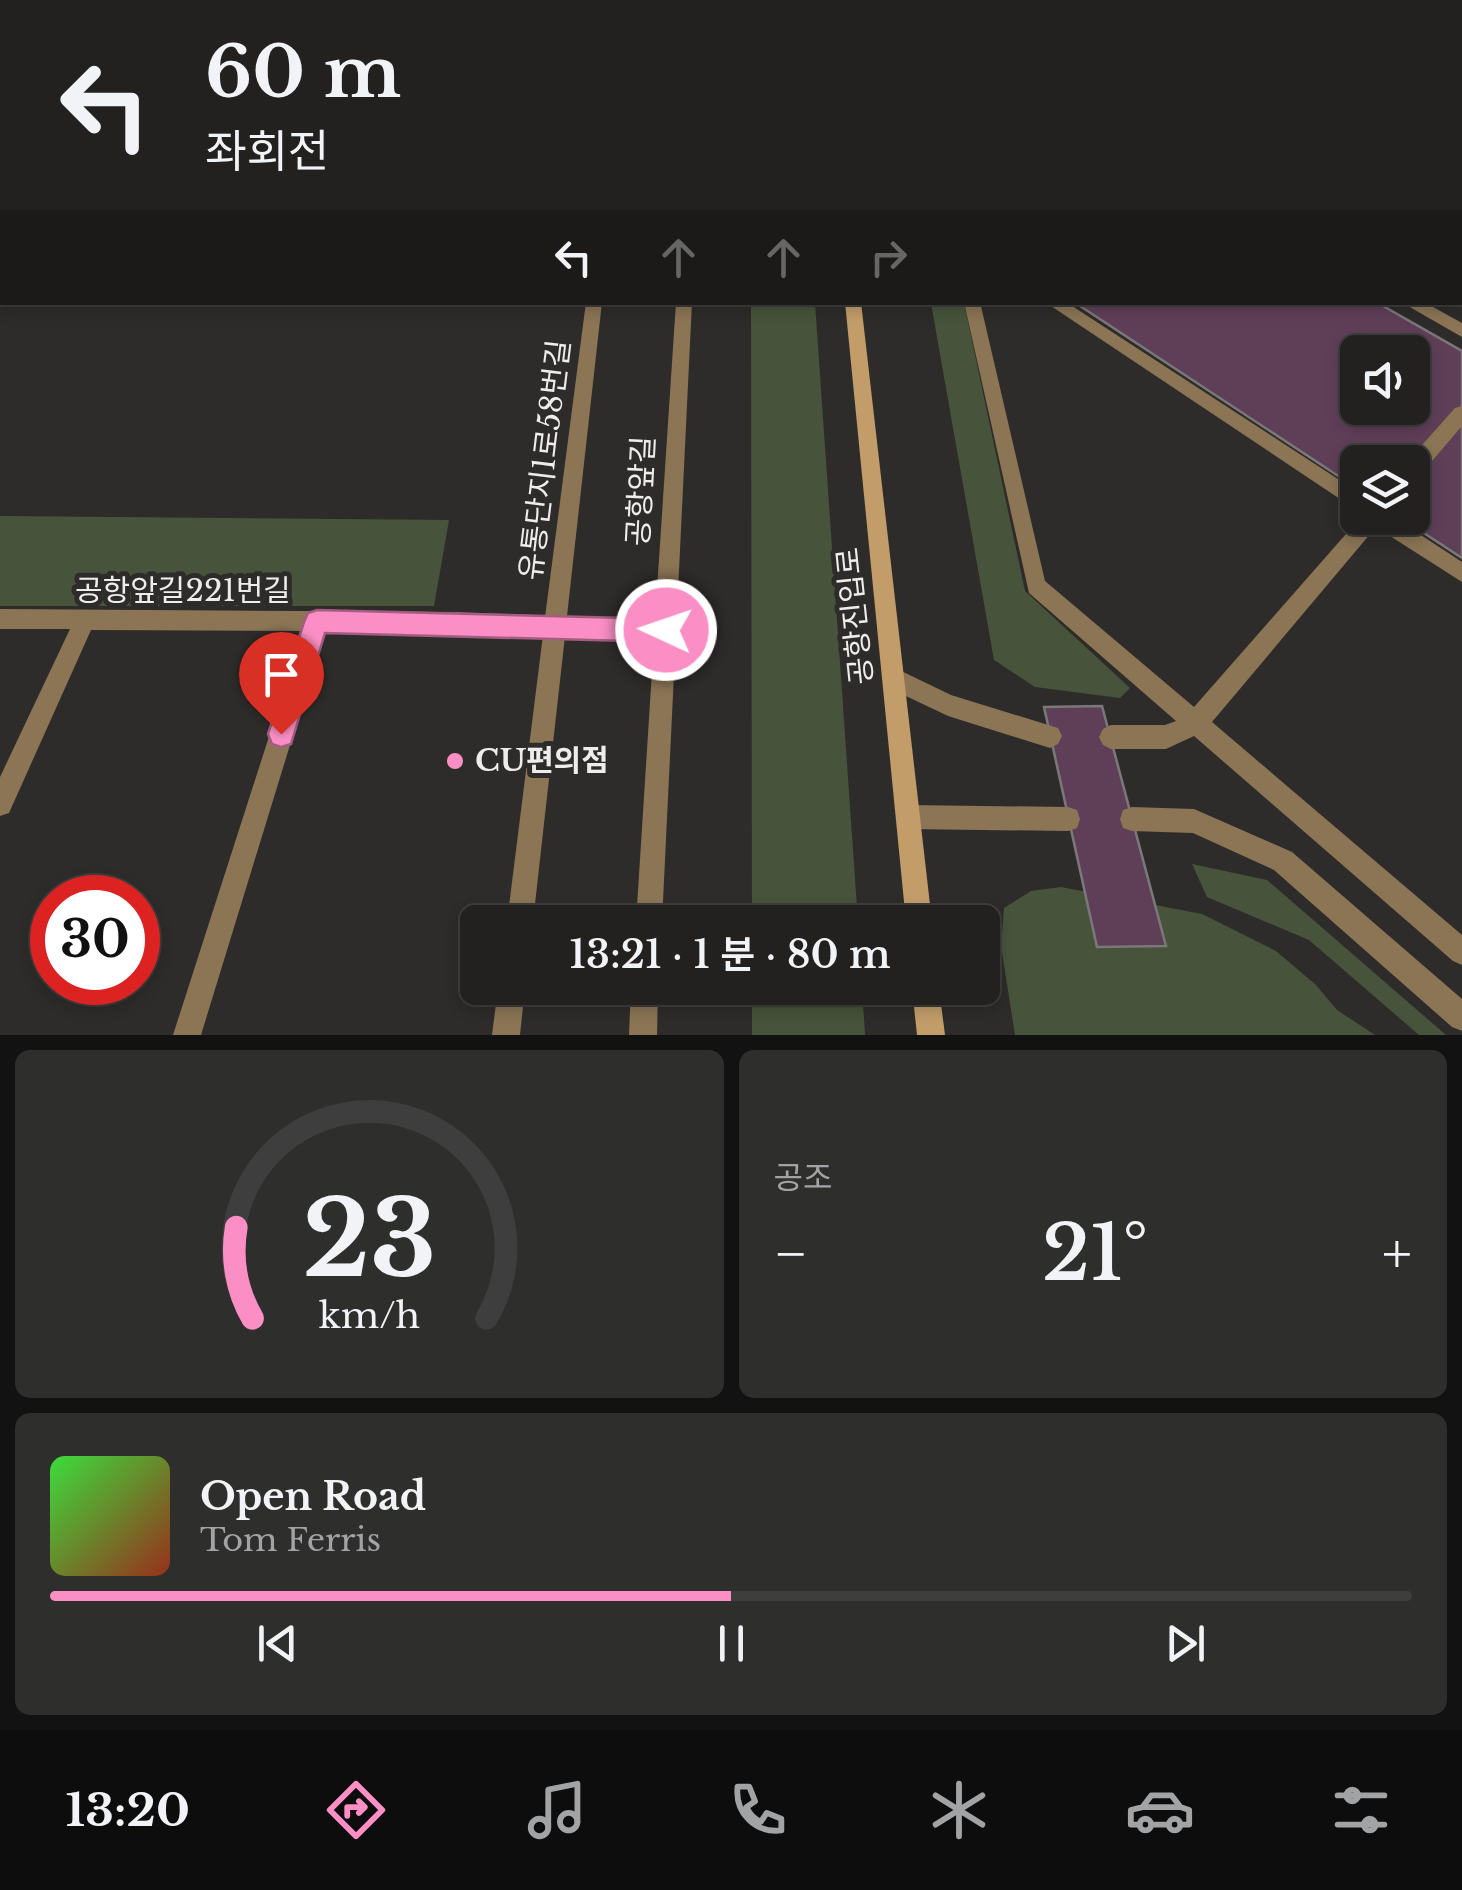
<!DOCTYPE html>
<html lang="ko">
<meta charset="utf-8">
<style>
body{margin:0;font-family:"Libre Baskerville","Noto Sans KR",serif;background:#2e2e2d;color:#f1f3f6;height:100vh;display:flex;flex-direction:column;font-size:38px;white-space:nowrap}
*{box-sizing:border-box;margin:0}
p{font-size:32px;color:#a2a3a5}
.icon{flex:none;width:55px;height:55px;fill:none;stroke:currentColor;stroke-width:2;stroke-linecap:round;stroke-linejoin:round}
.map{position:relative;height:1035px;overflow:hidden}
.panel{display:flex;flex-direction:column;gap:15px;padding:15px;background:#131212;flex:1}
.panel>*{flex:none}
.guide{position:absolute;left:0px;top:0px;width:1462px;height:305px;box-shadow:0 5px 15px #0003,0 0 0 2px #3f3e3e;background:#222120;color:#f1f3f6;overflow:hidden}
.tools{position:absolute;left:1340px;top:335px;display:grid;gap:20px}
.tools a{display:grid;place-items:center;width:90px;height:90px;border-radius:15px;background:#222120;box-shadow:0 5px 15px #0003,0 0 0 2px #3f3e3e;font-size:50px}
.speed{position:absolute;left:30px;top:875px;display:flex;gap:20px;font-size:50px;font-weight:700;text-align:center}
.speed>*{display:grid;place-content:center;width:130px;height:130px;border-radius:50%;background:#222120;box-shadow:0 5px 15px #0003,0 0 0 2px #3f3e3e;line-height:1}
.speed .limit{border:15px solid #d22;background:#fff;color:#111}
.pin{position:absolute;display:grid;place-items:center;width:85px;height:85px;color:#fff;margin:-102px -42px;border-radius:50% 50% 50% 0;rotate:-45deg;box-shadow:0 0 10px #0007}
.pin .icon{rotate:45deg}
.me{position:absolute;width:110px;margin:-55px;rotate:273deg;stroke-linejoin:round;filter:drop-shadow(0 0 8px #0008)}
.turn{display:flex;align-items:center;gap:35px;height:210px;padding:0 40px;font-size:45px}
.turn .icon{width:130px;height:130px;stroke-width:2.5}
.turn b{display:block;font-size:70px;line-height:85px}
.lanes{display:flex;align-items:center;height:95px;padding:0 40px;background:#0003;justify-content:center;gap:50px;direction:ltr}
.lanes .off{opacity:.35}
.big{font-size:75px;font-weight:600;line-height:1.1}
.panel .tile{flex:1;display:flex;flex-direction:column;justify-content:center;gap:15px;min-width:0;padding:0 35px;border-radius:15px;background:#2e2e2d}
.panel .dial{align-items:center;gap:0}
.dial svg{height:260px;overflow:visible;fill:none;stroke:#3f3e3e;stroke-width:7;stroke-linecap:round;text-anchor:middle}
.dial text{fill:#f1f3f6;stroke:none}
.song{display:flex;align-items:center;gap:30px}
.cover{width:120px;height:120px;border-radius:15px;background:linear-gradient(135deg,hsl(120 70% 55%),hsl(10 70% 35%))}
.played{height:10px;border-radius:5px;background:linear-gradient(90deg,#fb8fc5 50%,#3f3e3e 50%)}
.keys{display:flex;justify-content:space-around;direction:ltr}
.heat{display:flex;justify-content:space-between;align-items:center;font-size:55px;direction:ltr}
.panel .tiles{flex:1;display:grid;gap:15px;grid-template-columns:1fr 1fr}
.tile:last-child{grid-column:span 2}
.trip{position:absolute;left:460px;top:905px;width:540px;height:100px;border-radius:15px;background:#222120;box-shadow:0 5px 15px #0003,0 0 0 2px #3f3e3e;font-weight:600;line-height:100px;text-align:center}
.menu{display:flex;height:160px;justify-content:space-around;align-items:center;background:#0e0d0d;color:#a2a3a5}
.menu .icon{width:70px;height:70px}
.menu .on{color:#fb8fc5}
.menu b{font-size:45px;color:#f1f3f6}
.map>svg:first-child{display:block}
.green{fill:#47543b}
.building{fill:#5f3f58;stroke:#7b787a;stroke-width:2.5;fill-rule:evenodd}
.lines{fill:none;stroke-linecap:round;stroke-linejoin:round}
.service{fill:#8b7555;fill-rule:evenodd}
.minor{fill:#8b7555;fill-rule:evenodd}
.tertiary{fill:#8b7555;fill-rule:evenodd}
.secondary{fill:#c29d6a;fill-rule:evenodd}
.tram{stroke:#d4d2d1;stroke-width:2.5}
.route{fill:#fb8fc5;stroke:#a35d80;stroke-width:2.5}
.poi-dot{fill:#fb8fc5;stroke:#2e2c2a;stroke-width:4}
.labels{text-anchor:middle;stroke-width:10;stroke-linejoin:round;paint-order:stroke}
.street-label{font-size:30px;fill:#efedec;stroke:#2e2c2a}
.poi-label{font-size:30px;font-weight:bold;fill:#efedec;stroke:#2e2c2a;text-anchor:start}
</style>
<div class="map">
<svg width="1462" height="1035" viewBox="0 0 1462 1035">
<rect width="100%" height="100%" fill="#2e2c2a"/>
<g class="green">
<path d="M127 0H573L125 2Z"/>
<path d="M751 303H815L858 922H752Z"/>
<path d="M931 303H964L1025 591 1130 688 1120 698 1035 687 994 660Z"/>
<path d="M0 516 449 520 434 606H0Z"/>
<path d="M1192 864 1267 880 1446 1035H1419L1309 940 1207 897Z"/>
<path d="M1061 887 1202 914 1276 951 1316 985 1337 1010 1375 1035H1015L1001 946 1004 908 1031 891Z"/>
<path d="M752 988H862L865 1035H752Z"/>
</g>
<g class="building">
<path d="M1074 302H1376L1462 351V558L1401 518H1412V462H1358V489ZM1358 352H1412V408H1358Z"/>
<path d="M1102 706 1166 946 1097 947 1044 707Z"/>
</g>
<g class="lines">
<g class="service">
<rect x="812" y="0" width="12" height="2"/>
<path d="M841 0H857L858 2H843Z"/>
<path d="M1091 0H1154L1155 2H1090Z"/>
<path d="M1245 0H1260L1261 2H1247Z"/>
<path d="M1370 0H1387L1388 2H1372Z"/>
<path d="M1460 29 1462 30V38L1460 37Z"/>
<path d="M1460 78H1462L1460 87Z"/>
<path d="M964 302H980L1045 581 1194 707 1360 518H1395L1462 562V582L1376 527 1212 722 1462 935V965L1453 961 1194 736 1166 749H1111L1103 745 1099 737 1103 729 1111 725H1165L1176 721 1029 593Z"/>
<path d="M1045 302H1066L1358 492V511Z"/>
<path d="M1401 302H1424L1462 323V337Z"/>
<path d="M1462 406V426L1419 476 1412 478V462H1407L1455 408Z"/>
<path d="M895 668 951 695 1058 728 1062 736 1058 744 1050 748 948 716 887 687 884 679 887 671Z"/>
<path d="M908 805 1068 807 1077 810 1080 819 1077 828 1068 831 908 829 899 826 896 817 899 808Z"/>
<path d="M1132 807 1194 809 1292 852 1462 999V1031L1452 1027 1274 870 1193 833 1132 831 1123 828 1120 819 1123 810Z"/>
</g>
<g class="minor">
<path d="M676 302H692L662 922H636L654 640 565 636 533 922H507L543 635 325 631 201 1035H173L303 631 91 630 9 813 0 816V777L70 629H0V609L455 612 655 620Z"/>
<path d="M498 988H525L520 1035H492Z"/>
<path d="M631 988H658L657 1035H629Z"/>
</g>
<g class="tertiary">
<rect x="629" y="0" width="12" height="2"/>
<path d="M586 302H602L566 625 563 632 555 635 547 632 544 625Z"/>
</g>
<g class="secondary">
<rect x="1460" y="133" width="2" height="9"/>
<path d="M1460 174 1462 175V185L1460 184Z"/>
<rect x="1460" y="232" width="2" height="11"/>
<path d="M845 302H861L932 922H906Z"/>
<path d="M912 988H939L945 1035H917Z"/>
</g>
<path class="tram" d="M798 0 803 2"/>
</g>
<path class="route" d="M317 610 666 619 675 622 678 630 675 638 666 642 325 633 294 734 291 744 281 747 272 744 268 734 304 622 308 613Z"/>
<circle class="poi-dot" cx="455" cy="761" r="10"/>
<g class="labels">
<g class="street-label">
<text transform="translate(545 460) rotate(-83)" y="10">유통단지1로58번길</text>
<text transform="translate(641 491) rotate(-87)" y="10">공항앞길</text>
<text x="183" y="601">공항앞길221번길</text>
<text transform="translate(855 616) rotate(-96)" y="10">공항진입로</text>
</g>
<g class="poi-label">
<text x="475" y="771">CU편의점</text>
</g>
</g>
</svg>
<div class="tools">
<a><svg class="icon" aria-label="sound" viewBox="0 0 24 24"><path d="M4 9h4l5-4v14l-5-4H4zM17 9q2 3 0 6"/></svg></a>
<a><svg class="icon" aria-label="layers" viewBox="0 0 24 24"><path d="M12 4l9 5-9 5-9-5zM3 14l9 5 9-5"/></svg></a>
</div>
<div class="speed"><div class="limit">30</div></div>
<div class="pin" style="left:281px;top:734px;background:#d93025"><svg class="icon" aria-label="arrive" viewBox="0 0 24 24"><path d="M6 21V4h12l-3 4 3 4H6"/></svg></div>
<svg class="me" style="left:666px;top:630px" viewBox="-20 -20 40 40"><circle r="17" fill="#fb8fc5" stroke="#fff" stroke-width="3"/><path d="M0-11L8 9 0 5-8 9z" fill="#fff"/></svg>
<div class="trip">13:21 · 1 분 · 80 m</div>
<div class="guide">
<div class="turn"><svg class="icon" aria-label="left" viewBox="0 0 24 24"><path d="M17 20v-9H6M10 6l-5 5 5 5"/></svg><div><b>60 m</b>좌회전</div></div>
<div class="lanes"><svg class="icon" aria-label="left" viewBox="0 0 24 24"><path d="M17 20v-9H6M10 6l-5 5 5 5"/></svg><svg class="icon off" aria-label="ahead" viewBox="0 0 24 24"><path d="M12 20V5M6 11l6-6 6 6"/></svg><svg class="icon off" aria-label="ahead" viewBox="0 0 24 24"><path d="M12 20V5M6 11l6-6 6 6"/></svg><svg class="icon off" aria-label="right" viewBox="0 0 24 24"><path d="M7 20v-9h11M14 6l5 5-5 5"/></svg></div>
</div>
</div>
<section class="panel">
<div class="tiles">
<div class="tile dial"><svg viewBox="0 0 100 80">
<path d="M14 69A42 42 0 1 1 86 69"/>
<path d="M14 69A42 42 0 0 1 9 41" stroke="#fb8fc5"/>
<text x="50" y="56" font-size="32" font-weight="700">23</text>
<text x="50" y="72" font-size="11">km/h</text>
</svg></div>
<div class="tile"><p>공조</p>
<div class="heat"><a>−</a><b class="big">21°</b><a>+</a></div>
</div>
<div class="tile">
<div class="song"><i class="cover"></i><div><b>Open Road</b><p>Tom Ferris</p></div></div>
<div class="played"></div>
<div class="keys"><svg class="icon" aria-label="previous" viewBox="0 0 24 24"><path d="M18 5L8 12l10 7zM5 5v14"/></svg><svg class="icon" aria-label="pause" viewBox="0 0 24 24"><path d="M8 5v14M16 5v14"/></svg><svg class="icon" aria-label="next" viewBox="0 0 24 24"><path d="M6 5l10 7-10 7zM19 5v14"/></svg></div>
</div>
</div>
</section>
<nav class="menu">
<b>13:20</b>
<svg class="icon on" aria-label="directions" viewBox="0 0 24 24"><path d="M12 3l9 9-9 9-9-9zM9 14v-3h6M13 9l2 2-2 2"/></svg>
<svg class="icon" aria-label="music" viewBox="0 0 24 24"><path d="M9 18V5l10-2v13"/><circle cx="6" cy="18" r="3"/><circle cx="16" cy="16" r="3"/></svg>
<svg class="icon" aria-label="phone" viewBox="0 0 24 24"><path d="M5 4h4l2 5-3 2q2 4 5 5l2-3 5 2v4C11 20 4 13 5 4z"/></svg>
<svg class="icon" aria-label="climate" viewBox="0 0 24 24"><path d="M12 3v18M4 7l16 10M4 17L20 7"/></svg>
<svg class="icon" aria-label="car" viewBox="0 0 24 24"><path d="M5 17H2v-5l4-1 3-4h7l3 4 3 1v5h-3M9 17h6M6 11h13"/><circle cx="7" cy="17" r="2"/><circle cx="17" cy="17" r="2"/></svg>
<svg class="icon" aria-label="filters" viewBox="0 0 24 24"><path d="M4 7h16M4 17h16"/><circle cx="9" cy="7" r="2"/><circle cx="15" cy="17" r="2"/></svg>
</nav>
